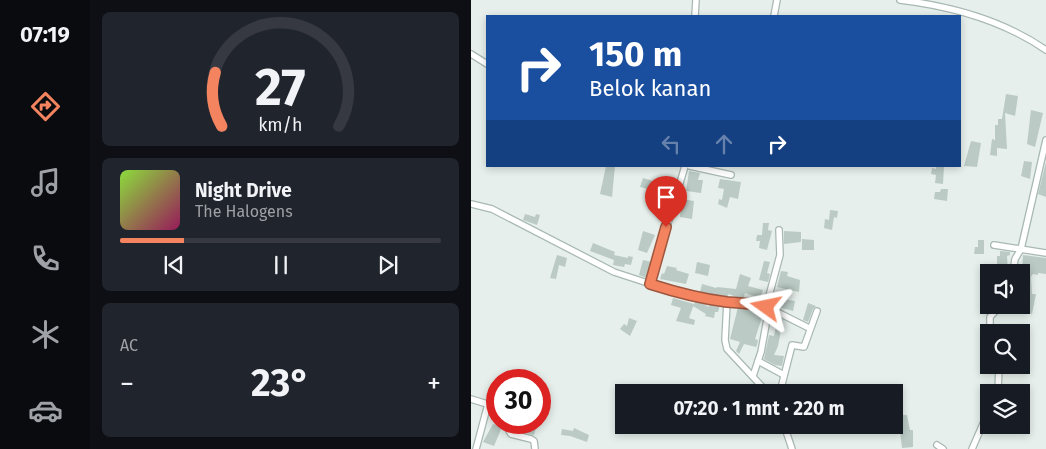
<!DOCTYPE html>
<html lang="id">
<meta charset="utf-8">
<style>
body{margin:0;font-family:"Fira Sans",sans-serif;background:#20242c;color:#f1f3f6;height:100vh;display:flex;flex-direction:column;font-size:19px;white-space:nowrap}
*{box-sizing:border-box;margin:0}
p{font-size:16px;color:#9ea1a6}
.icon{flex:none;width:28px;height:28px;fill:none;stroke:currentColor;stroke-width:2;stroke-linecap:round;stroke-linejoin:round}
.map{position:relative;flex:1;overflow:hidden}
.side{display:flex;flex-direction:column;gap:12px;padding:12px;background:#0d0f14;width:381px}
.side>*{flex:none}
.hud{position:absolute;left:15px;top:15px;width:475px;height:152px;border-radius:0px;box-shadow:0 2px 8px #0003;background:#1a4fa0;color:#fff;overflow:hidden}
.buttons{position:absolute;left:509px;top:264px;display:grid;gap:10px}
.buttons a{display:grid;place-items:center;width:50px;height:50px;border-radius:0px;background:#171b24;box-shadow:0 2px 8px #0003;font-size:25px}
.speed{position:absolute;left:15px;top:369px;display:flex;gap:10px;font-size:25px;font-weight:700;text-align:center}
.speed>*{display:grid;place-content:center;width:65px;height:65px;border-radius:50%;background:#171b24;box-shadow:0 2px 8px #0003;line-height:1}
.speed .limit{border:8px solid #d22;background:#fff;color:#111}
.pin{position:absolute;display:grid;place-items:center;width:42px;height:42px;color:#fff;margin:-51px -21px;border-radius:50% 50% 50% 0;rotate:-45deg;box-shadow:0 0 5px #0007}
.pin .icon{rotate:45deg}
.me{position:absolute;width:55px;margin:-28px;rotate:282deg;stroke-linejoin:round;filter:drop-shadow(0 0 4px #0008)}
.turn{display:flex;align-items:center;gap:18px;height:105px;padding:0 20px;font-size:22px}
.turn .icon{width:65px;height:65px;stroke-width:2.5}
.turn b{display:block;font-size:35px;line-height:42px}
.lanes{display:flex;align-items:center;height:48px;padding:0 20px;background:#0003;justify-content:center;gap:25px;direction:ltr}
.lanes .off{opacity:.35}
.big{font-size:38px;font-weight:700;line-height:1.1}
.side .tile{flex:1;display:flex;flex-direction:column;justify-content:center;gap:8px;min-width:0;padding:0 18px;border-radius:8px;background:#20242c}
.side .dial{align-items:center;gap:0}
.dial svg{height:130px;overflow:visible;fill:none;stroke:#363941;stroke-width:7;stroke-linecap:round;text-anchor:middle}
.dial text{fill:#f1f3f6;stroke:none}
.song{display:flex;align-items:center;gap:15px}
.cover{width:60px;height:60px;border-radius:8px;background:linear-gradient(135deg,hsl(90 70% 55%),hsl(330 70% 35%))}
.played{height:5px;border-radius:2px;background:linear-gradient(90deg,#f4845f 20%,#363941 20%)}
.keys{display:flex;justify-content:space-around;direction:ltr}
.heat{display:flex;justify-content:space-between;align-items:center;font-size:28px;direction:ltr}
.trip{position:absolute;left:144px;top:384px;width:288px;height:50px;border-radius:0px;background:#171b24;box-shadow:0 2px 8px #0003;font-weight:700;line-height:50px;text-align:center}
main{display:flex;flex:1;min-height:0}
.dock{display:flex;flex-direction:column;width:90px;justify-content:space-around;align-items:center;background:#090b0e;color:#9ea1a6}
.dock .icon{width:35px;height:35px}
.dock .active{color:#f4845f}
.dock b{font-size:22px;color:#f1f3f6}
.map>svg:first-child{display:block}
.building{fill:#bbcac4}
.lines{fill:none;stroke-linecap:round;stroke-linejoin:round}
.minor-casing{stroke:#a8b8b2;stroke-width:8}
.minor{stroke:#fff;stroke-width:5.5}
.route-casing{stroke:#9f563e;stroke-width:12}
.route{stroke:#f4845f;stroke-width:9}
</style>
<main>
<nav class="dock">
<b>07:19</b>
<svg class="icon active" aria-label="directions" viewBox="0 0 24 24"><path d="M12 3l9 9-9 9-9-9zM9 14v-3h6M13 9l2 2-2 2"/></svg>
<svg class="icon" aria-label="music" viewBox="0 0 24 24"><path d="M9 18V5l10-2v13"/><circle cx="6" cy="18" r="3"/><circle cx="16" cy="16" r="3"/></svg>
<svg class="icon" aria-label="phone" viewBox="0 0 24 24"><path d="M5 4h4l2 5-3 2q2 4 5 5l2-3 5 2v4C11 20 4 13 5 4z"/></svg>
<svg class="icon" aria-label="climate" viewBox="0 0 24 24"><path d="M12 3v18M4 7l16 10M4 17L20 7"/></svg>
<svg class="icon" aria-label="car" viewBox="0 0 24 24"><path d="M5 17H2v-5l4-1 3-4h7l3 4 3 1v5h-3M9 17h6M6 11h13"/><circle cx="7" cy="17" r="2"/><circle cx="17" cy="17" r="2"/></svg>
</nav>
<section class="side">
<div class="tile dial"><svg viewBox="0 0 100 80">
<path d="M14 69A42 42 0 1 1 86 69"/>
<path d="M14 69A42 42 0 0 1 10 36" stroke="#f4845f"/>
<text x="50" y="56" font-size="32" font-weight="700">27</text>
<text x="50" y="72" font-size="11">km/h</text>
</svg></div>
<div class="tile">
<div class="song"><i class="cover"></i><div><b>Night Drive</b><p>The Halogens</p></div></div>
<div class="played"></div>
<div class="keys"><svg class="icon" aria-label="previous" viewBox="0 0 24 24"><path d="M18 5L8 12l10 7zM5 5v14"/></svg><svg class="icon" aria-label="pause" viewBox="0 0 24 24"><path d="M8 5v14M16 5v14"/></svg><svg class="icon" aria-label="next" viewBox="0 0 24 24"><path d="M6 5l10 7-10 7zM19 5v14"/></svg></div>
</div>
<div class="tile"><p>AC</p>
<div class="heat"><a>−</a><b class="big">23°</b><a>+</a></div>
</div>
</section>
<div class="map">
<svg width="575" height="449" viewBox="0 0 575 449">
<rect width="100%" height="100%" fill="#e6efeb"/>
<g class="building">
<path d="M535 94 547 96 544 116 534 113 536 149 526 148V156L519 155 521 139 524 140V125H527V119H531Z"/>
<path d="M560 110 572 113 564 147 556 144Z"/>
<path d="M500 141 510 143 506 167 493 166Z"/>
<path d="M553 161 561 162 559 179 550 176Z"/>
<path d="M575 162V197L567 194Z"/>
<path d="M135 166H144L141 197 129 194Z"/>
<path d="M465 166H473L472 184 464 183 465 175 460 174 461 168 465 169Z"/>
<path d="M218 171 229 173 227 180H232L230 193 215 191Z"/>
<path d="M172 178 199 186 191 209 181 206 185 191 169 187Z"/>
<path d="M249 179 270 182 267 199 259 197 256 208 247 204 248 199 251 200 253 189 247 188Z"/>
<path d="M470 189H477L476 201 463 199 464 192H469Z"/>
<path d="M211 199 223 201 221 219 209 217Z"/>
<path d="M359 210 367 211 366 218 363 217 361 230 353 228 354 219 358 220Z"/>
<path d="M54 214 64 217 65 214 69 215 66 225 52 220Z"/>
<path d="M292 223H298L297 230 301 231 296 250 288 248 289 241H285L286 235H291Z"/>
<path d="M172 231 184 235 176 253 167 250Z"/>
<path d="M313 231 330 232V242L313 244Z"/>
<path d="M331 239 343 240V250H331Z"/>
<path d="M507 240H513V254H503L504 247H507Z"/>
<path d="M122 243 144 252 143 255 157 258V256L162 257 160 265 154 264 153 267 142 265 143 260 119 251Z"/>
<path d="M529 251 539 252V255L536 256 537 272H514V267L526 268V256H529Z"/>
<path d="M86 255 96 258 94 267 88 265 85 279 79 278Z"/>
<path d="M552 255 575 258V274L567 273V275L562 274 560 277 561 294H565L561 314 550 312 552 301V291H550Z"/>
<path d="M172 260 181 262 176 278 168 275Z"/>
<path d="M293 261 299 262 296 273 299 274 297 282 288 280Z"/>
<path d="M226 262 239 265 237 276 224 273Z"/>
<path d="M196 266 206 268 205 270 218 274 215 284 189 279 191 273 193 274Z"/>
<path d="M310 271 317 272 316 276 329 280 328 292 306 287Z"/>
<path d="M514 273H518L516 295 513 294V290H509L510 282H514Z"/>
<path d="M269 274 280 278 277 286 292 290 289 298 274 293 273 297H265L258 294 256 297 229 292 231 284 245 288 246 287 265 289Z"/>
<path d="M303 295H306L305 298 324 301 322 311 304 306 305 304 301 303Z"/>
<path d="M202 298 223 304 218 318 224 320 223 325 205 321 210 308 200 305Z"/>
<path d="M225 300 238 307V303L249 305 247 312H244L243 318 234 316 235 314 222 306Z"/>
<path d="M337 303 345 306 342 309 337 322 332 320Z"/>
<path d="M267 307H281L293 311 284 339 287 340 286 345 285 347 273 344 268 354 265 351 269 342 259 339Z"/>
<path d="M302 315 312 320 307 346 303 355 313 356 311 366 304 365 293 359 298 335 303 336 305 325 300 324Z"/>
<path d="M158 318 166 321 159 336 149 329 153 324 156 326Z"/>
<path d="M431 415H436L439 430H442V447L431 448 429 431H431Z"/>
<path d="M22 424 31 427 23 446 12 442Z"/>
<path d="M44 424 57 428 58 426 65 428 63 435 43 430Z"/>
<path d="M103 428 118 435 116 442 99 436 90 435 91 429 102 431Z"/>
</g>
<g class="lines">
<defs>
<g id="minor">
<path d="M429 0C479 6 533 21 575 50"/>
<path d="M224 16 225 0"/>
<path d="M303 16 306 0"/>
<path d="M0 54 16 64"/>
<path d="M219 166 260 175"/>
<path d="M0 204 21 209 143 272 198 290 256 302H280L295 307"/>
<path d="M523 245 575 253"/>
<path d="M542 272 544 259 550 249 575 140"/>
<path d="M179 284 214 166"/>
<path d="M256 302 254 340 256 349 296 392"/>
<path d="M298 308 338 328"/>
<path d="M524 332 519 325V317L530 305"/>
<path d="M287 361 313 375"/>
<path d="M282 376 290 352 298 308 295 307 309 255 308 230"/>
<path d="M309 392 321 345 333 347 346 311"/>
<path d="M527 392 528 365"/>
<path d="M0 399 26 407"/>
<path d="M40 422 38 431 40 434 60 439 63 441 64 449"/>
<path d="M313 425 321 449"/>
<path d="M466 445 472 449"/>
<path d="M5 449 17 404"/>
<path d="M501 449 518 410"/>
</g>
</defs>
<use href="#minor" class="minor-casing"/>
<use href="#minor" class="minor"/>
</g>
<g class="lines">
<defs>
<path id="route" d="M195 227 179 284C204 292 231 299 256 302 270 303 281 303 295 307"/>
</defs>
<use href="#route" class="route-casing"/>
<use href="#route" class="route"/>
</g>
</svg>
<div class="buttons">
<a><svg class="icon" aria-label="sound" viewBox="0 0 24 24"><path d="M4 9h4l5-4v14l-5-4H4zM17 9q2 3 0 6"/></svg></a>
<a><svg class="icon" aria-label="search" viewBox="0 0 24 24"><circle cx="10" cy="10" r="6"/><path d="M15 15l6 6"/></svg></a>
<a><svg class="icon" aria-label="layers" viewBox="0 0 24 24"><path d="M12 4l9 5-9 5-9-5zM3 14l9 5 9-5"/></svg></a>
</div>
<div class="speed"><div class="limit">30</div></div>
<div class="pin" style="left:195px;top:227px;background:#d93025"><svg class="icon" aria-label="arrive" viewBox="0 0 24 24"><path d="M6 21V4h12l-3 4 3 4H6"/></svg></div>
<svg class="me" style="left:295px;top:307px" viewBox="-20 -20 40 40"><path d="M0-17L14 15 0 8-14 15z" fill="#f4845f" stroke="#fff" stroke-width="4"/></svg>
<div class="trip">07:20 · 1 mnt · 220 m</div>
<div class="hud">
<div class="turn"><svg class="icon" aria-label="right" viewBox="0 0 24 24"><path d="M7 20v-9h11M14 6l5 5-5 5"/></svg><div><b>150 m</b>Belok kanan</div></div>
<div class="lanes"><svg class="icon off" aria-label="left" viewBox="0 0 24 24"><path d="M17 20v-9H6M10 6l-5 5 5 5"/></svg><svg class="icon off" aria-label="ahead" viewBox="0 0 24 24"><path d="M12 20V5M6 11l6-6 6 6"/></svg><svg class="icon" aria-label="right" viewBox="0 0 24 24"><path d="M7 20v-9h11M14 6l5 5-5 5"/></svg></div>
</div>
</div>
</main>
